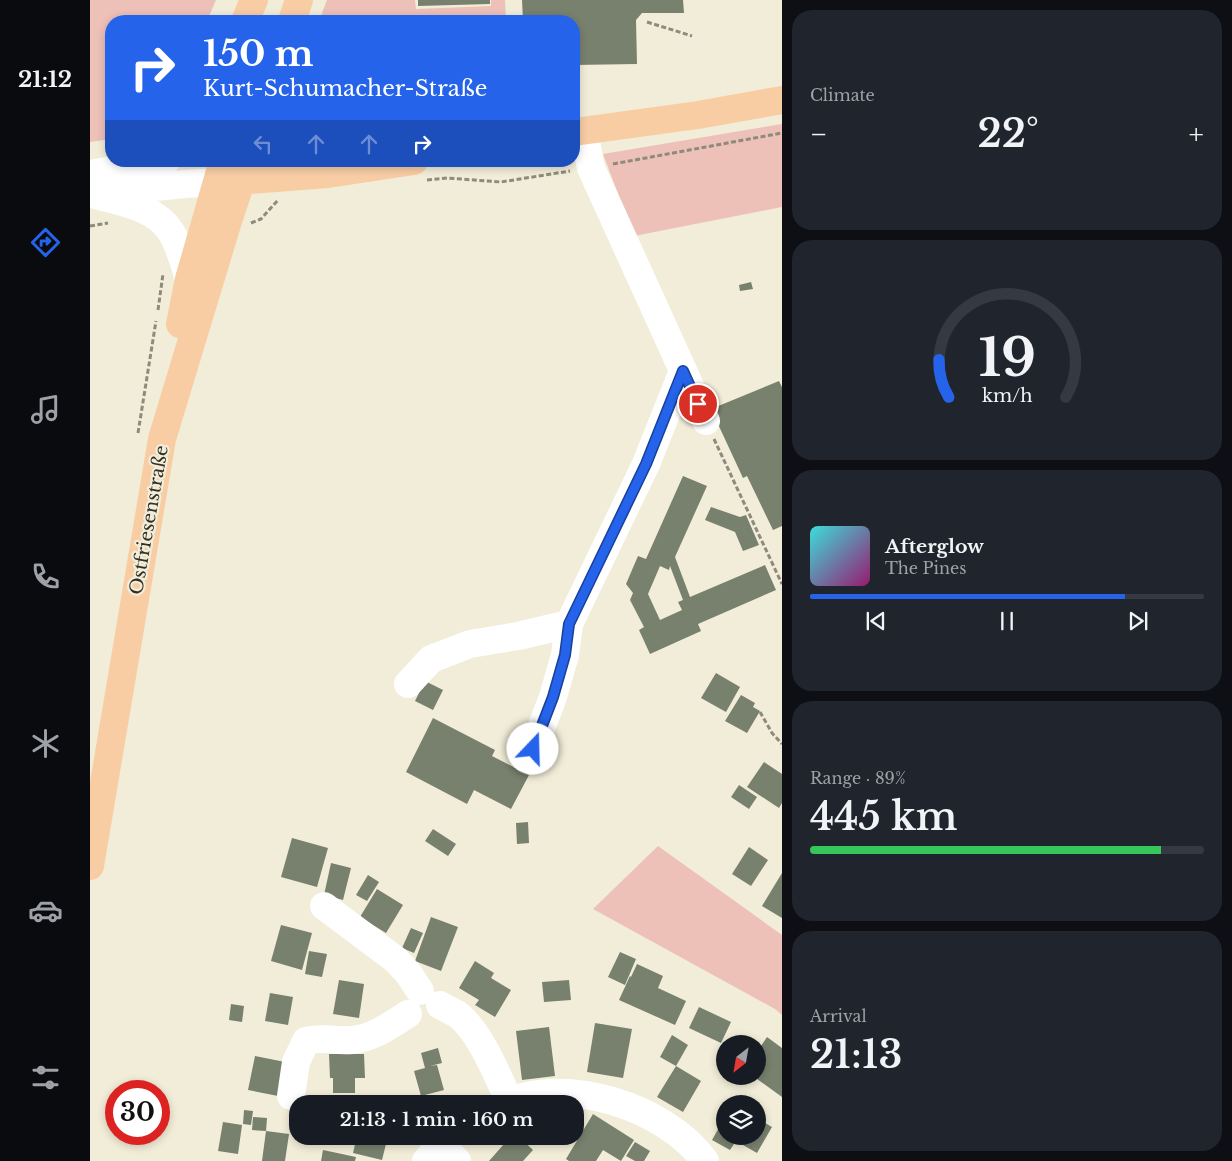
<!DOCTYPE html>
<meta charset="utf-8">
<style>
body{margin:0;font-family:"Libre Baskerville",serif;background:#20242c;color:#f1f3f6;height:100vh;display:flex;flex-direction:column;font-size:19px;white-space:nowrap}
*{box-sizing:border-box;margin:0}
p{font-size:16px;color:#9ea1a6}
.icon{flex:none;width:28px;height:28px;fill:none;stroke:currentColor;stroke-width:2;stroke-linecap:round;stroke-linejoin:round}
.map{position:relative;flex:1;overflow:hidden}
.panel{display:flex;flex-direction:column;gap:10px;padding:10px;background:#0d0f14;width:450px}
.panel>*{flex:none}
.banner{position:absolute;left:15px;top:15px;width:475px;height:152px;border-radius:20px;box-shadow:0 2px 8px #0003;background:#2563eb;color:#fff;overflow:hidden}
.needle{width:32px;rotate:211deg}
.buttons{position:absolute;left:626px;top:1035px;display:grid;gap:10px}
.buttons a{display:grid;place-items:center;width:50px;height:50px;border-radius:50%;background:#171b24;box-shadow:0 2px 8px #0003;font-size:25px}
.speed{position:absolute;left:15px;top:1080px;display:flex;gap:10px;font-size:25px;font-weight:700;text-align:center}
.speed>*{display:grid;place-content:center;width:65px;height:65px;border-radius:50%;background:#171b24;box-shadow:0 2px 8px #0003;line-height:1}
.speed .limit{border:8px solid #d22;background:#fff;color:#111}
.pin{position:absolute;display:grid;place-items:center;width:42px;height:42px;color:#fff;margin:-21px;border:2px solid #fff;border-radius:50%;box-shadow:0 1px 5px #0007}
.me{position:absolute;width:55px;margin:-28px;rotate:21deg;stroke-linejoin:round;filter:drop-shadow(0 0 4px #0008)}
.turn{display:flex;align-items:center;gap:18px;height:105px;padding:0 15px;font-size:22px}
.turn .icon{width:65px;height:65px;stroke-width:2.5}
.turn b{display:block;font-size:35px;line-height:42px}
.lanes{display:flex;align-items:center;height:48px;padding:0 15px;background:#0003;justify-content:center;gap:25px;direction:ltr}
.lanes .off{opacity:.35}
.big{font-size:38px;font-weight:600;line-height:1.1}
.panel .card{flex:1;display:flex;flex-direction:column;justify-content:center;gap:8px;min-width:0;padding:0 18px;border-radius:20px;background:#20242c}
.panel .dial{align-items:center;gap:0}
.dial svg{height:130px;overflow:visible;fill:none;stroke:#363941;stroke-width:7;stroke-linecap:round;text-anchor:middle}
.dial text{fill:#f1f3f6;stroke:none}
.song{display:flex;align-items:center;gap:15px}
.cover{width:60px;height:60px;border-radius:8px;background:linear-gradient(135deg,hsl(180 70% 55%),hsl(320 70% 35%))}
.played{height:5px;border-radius:2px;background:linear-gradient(90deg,#2563eb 80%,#363941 80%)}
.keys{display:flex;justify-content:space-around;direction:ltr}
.heat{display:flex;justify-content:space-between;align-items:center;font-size:28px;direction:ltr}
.charge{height:8px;border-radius:4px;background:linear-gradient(90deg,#34c759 89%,#363941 0)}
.trip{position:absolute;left:199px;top:1095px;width:295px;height:50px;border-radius:20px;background:#171b24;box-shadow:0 2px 8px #0003;font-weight:600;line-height:50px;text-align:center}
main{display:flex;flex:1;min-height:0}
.tab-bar{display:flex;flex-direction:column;width:90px;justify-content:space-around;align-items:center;background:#090b0e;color:#9ea1a6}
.tab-bar .icon{width:35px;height:35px}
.tab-bar .current{color:#2563eb}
.tab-bar b{font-size:22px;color:#f1f3f6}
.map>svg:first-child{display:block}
.green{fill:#edc0b8}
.building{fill:#78806e;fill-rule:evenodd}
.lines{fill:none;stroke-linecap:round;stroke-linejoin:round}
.path{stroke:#8e8a7c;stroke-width:3;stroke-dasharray:5 2.5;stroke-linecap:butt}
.minor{stroke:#fff;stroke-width:28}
.major{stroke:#f8cda4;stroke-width:28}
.route-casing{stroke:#184099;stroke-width:12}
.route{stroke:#2563eb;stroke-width:9}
.labels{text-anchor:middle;stroke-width:4.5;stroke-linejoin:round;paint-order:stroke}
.street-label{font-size:18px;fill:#312f27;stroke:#f2edd8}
</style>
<main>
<nav class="tab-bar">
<b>21:12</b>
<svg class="icon current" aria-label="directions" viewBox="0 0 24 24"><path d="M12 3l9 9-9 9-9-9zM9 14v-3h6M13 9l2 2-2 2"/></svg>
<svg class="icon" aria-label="music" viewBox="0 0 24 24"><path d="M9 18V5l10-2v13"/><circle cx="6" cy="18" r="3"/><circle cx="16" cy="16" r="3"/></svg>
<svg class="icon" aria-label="phone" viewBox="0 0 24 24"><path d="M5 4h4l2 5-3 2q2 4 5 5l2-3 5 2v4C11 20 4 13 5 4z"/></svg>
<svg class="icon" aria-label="climate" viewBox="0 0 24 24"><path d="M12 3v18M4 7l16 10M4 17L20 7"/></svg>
<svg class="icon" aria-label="car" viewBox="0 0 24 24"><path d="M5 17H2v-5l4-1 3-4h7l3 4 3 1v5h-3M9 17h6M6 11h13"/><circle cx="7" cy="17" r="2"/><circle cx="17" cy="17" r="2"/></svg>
<svg class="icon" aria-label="filters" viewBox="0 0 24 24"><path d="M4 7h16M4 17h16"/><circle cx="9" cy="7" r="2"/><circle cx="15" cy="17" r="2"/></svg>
</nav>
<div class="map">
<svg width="692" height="1161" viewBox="0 0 692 1161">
<rect width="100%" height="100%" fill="#f2edd8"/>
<g class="green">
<path d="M0 0H126L117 21H21V139L0 142Z"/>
<path d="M237 0H325L326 9 401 6V0H415L416 21H229Z"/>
<path d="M692 124V207L544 236 513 154Z"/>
<path d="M568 846 692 935V1015L685 1009 503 909Z"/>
</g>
<g class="building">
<path d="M328 0H400V4L328 6Z"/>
<path d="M432 0H593L594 13H552L546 20 547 64 484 65V21H433Z"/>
<path d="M661 282 663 289 650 291 649 285Z"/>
<path d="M689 381 692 387V526L683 530 657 476 653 478 621 409Z"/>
<path d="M593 476 617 486 585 557 600 597 675 565 686 590 608 624 611 631 560 654 549 630 554 627 540 600 543 593 536 584 548 556 556 559ZM570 566 579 570 580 566 593 600 588 602 592 610 570 620 558 594Z"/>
<path d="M621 507 650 517 656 515 669 545 653 551 645 532 615 520Z"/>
<path d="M626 673 650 687 636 712 611 698Z"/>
<path d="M335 681 353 690 343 710 325 701Z"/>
<path d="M651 695 665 703 663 707 670 711 657 733 635 721Z"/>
<path d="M343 718 405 750 402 756 439 775 421 809 384 790 377 804 316 772Z"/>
<path d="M674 762 692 774V803L689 808 657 787Z"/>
<path d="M649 785 667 797 659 809 641 797Z"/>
<path d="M438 822 439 843 427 844 426 823Z"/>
<path d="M343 829 366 844 358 856 335 841Z"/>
<path d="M202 838 238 848 227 887 191 877Z"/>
<path d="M659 847 678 860 661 886 642 874Z"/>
<path d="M241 863 261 868 253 900 234 895Z"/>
<path d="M692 873V918L672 906Z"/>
<path d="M278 875 289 882 277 901 266 895Z"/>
<path d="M287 889 313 905 296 933 270 917Z"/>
<path d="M341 917 368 927 351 971 325 961Z"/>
<path d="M191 925 222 933 212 970 181 961Z"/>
<path d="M321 928 333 933 324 953 312 948Z"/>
<path d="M219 951 237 954 232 977 215 974Z"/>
<path d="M530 952 546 959 535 985 518 977Z"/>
<path d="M385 961 404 973 401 978 421 990 405 1017 385 1005 389 1000 369 988Z"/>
<path d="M547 964 573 976 568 988 596 1001 585 1025 529 1000 540 976 541 977Z"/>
<path d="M249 980 274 984 269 1018 243 1014Z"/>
<path d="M479 980 481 1000 454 1002 452 982Z"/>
<path d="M180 993 203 997 198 1025 175 1021Z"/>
<path d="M141 1004 154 1006 152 1022 139 1020Z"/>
<path d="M609 1007 641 1022 631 1043 599 1028Z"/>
<path d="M505 1023 542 1029 533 1078 497 1072Z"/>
<path d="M459 1027 465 1076 432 1080 426 1031Z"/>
<path d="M582 1035 598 1045 586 1066 570 1057Z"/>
<path d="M677 1037 692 1048V1097L663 1076H668V1048L669 1049Z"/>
<path d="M348 1048 352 1063 340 1066 347 1065 354 1090 331 1096 324 1071 335 1068 331 1053Z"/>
<path d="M239 1054H274L275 1078H265V1093H243V1078H240Z"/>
<path d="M165 1056 195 1062 188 1096 158 1090Z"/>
<path d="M586 1066 611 1081 593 1112 567 1097Z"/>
<path d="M154 1110 163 1111 161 1125 153 1124Z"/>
<path d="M503 1114 544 1140 531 1161 513 1150 506 1161H479L476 1159Z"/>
<path d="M163 1117 177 1118 176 1131 162 1130Z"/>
<path d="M668 1119 682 1127 667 1153 646 1141 640 1150 622 1140 631 1124 633 1125 635 1121V1136H668Z"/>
<path d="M133 1122 152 1125 148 1154 128 1151Z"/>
<path d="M176 1131 199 1134 195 1161H172Z"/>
<path d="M267 1136H298L292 1160 263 1153Z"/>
<path d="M421 1136H428L443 1150 433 1161H399Z"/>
<path d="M545 1142 560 1151 554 1161H545L536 1156Z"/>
<path d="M233 1150 266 1157 265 1161H231Z"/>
</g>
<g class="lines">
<g class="path">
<path d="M557 22 602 36"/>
<path d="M523 164 692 133"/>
<path d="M337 180 357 178 411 182 480 171"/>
<path d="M161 223 171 219 188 200"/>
<path d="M0 226 18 223"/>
<path d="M68 310 73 274"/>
<path d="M48 433 66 321"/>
<path d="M624 439 692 584"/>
<path d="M670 712 682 733 692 744"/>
</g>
<g class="minor">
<path d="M494 131 501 168 616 421"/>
<path d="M0 174 76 161"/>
<path d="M14 192 95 184 127 182"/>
<path d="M2 194C29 202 65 206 81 232 90 246 94 264 99 279"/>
<path d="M318 684 341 659 380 644 428 636 479 624"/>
<path d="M443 749 463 697 475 655 479 624 556 464 593 371"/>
<path d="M234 906 306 960 318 973 330 991"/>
<path d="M350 1005C355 1008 361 1011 367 1014 389 1030 408 1076 419 1101"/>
<path d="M201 1096 206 1062 216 1041C234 1036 245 1042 262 1040 283 1038 301 1025 318 1014"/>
<path d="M413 1104C475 1074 576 1107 615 1161"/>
<path d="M351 1145 367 1161"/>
<path d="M336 1161 347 1148 361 1136"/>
</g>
<g class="major">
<path d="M155 21 164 0"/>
<path d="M202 21 209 0"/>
<path d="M484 132 608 115 692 100"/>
<path d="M134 182 238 174 324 161"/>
<path d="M90 324 99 279 133 161"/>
<path d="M0 866 72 439 138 221 158 161"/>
</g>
</g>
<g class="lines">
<defs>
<path id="route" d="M443 749 463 697 475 655 479 624 556 464 593 371 608 404"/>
</defs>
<use href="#route" class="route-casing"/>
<use href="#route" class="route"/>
</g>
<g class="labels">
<g class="street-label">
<text transform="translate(59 520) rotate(-80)" y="6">Ostfriesenstraße</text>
</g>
</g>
</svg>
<div class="buttons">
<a><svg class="needle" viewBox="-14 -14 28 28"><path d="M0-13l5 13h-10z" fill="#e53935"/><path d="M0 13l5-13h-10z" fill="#9ea1a6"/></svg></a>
<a><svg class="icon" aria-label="layers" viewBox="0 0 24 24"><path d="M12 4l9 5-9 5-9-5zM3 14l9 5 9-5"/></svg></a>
</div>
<div class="speed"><div class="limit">30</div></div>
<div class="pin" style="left:608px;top:404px;background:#d93025"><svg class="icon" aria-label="arrive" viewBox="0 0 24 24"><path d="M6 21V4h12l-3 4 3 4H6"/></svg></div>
<svg class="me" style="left:443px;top:749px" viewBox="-20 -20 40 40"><circle r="19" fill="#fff"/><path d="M0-13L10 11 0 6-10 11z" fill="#2563eb"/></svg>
<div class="trip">21:13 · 1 min · 160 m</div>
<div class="banner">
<div class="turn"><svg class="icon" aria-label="right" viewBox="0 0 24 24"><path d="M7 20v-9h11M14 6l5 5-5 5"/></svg><div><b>150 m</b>Kurt-Schumacher-Straße</div></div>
<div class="lanes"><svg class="icon off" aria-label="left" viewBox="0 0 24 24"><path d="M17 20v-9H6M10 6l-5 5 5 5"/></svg><svg class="icon off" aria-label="ahead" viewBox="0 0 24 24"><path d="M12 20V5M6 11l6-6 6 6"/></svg><svg class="icon off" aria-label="ahead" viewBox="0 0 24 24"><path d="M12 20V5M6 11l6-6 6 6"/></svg><svg class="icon" aria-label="right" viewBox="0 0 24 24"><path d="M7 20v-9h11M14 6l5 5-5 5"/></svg></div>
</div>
</div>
<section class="panel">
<div class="card"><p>Climate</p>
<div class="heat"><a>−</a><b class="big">22°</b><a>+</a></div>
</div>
<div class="card dial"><svg viewBox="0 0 100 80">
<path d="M14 69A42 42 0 1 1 86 69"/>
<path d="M14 69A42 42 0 0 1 8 46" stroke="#2563eb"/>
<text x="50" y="56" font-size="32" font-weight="700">19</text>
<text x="50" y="72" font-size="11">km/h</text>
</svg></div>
<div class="card">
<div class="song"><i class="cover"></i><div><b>Afterglow</b><p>The Pines</p></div></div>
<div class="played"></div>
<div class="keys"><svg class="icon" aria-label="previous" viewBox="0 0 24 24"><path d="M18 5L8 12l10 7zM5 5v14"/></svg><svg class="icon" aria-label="pause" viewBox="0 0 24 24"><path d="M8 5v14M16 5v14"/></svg><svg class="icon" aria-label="next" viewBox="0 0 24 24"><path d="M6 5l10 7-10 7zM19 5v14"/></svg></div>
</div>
<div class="card"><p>Range · 89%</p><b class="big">445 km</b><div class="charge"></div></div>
<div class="card"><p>Arrival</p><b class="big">21:13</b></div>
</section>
</main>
